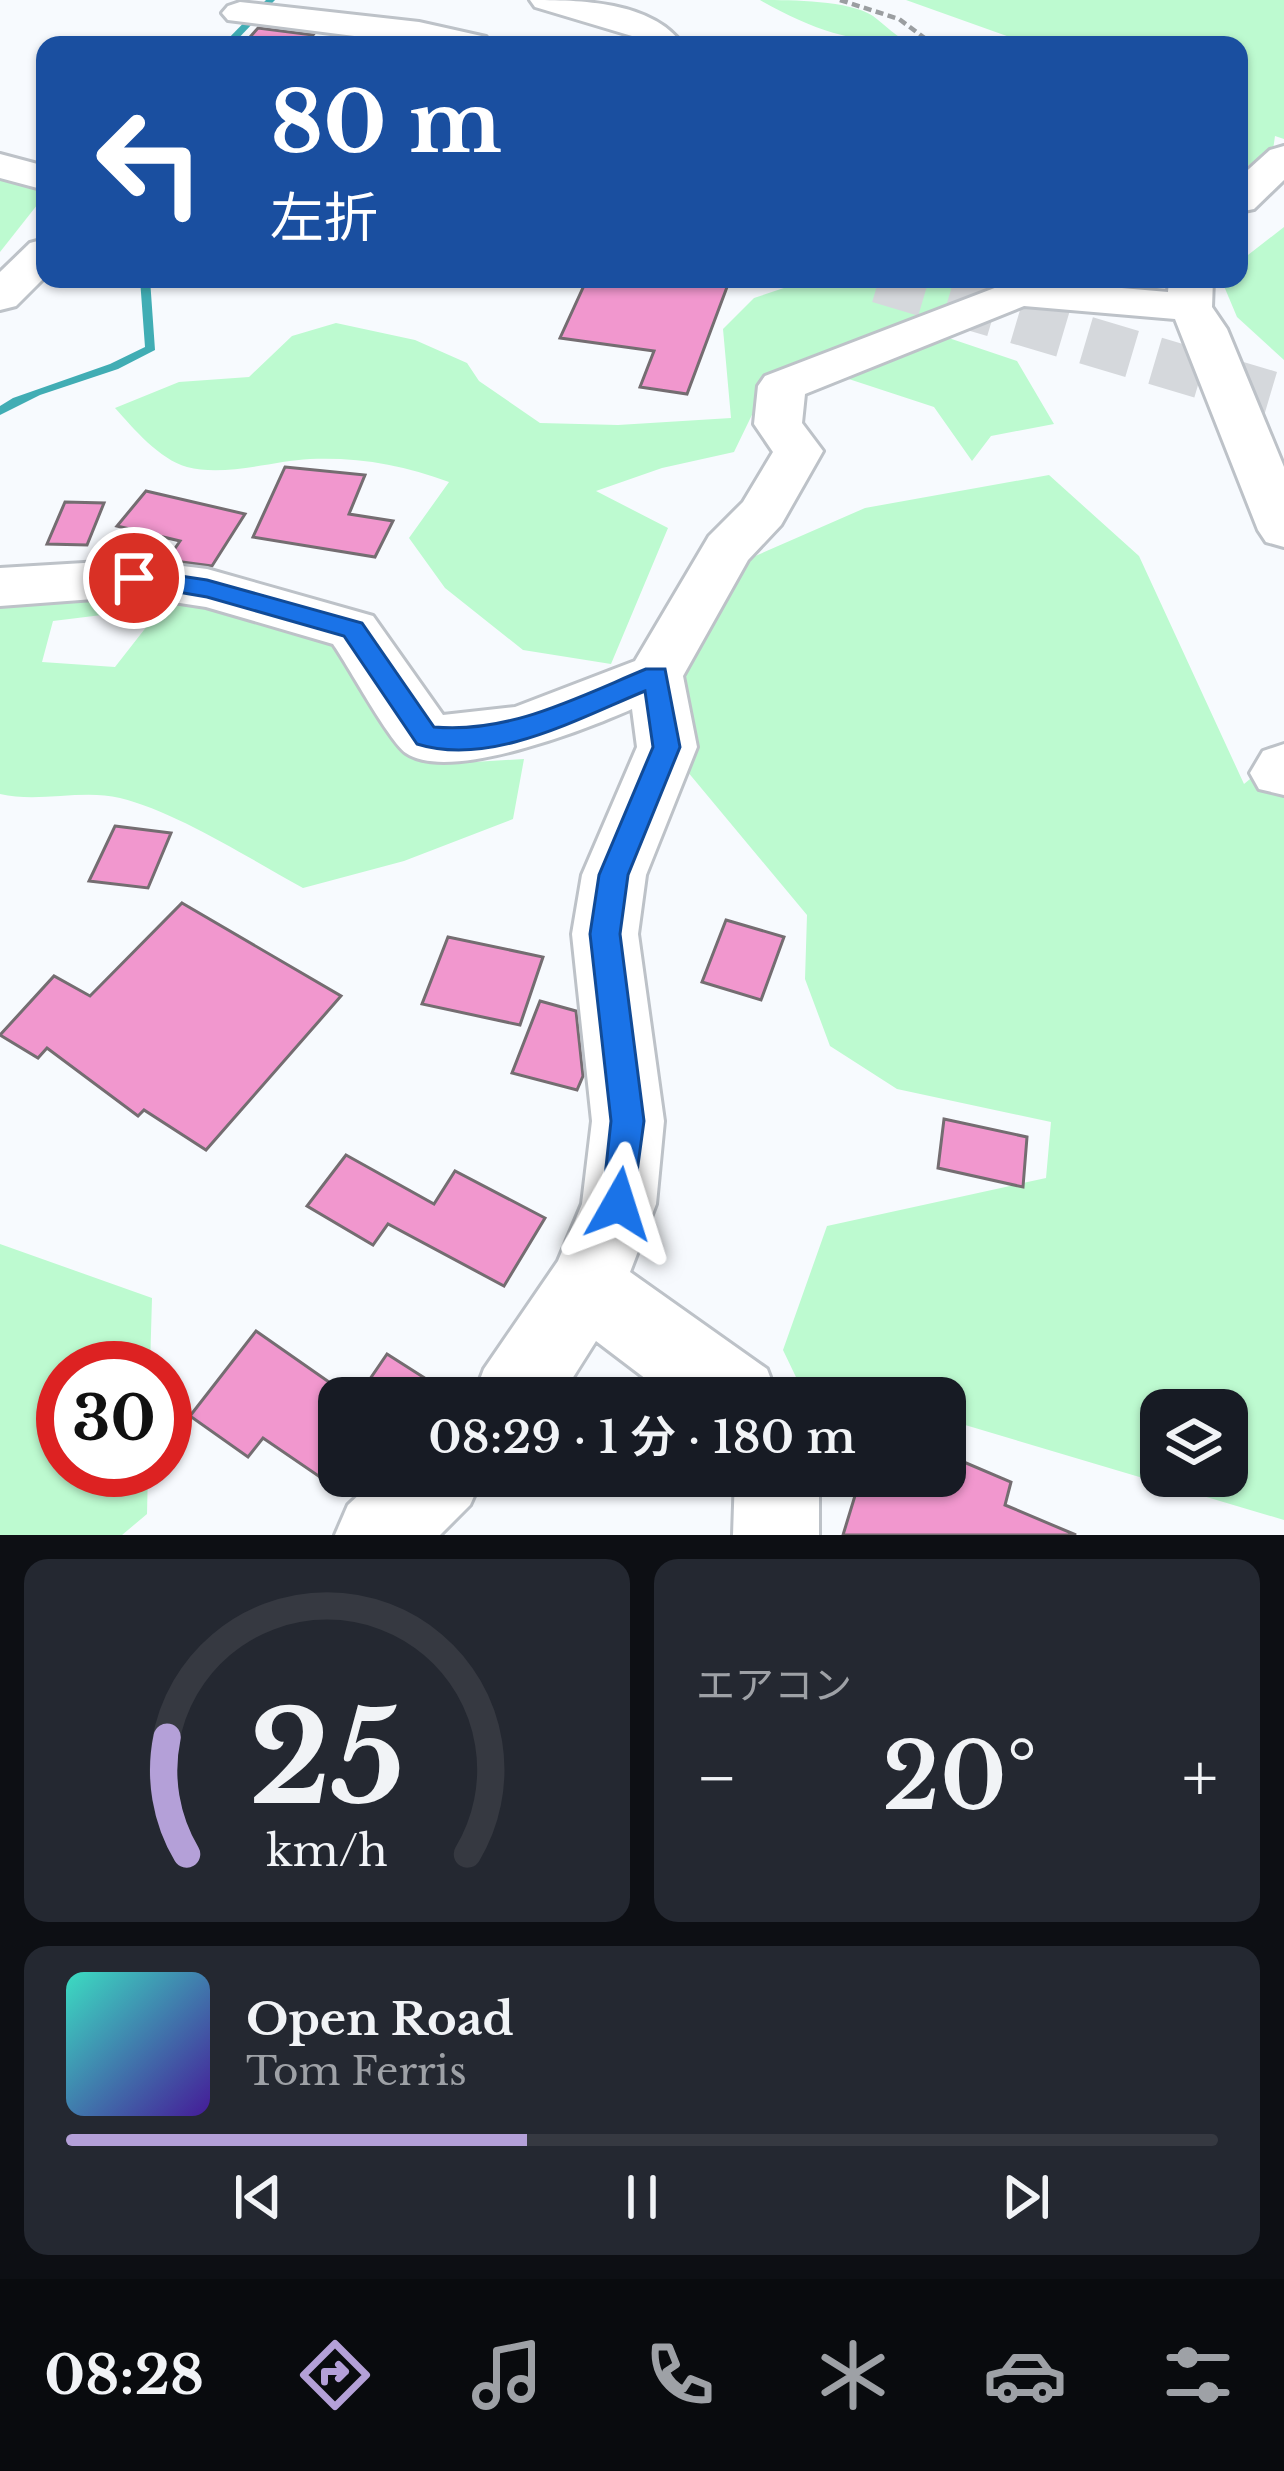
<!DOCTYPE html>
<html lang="ja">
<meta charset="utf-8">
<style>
body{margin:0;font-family:"Libre Baskerville","Noto Sans JP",serif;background:#242831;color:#f1f3f6;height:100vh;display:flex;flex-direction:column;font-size:45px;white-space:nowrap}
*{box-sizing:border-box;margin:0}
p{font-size:39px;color:#9ea1a6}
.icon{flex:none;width:66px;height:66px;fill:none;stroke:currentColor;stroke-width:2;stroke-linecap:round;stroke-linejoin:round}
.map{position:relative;height:1535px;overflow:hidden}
.sheet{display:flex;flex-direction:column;gap:24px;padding:24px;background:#0d0f14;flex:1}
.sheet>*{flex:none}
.hud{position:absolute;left:36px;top:36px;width:1212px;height:252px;border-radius:24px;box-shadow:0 3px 9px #0004;background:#1a4fa0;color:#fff;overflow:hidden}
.tools{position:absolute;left:1140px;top:1389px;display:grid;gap:24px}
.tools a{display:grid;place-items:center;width:108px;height:108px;border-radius:24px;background:#171b24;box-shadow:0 3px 9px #0004;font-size:60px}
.speed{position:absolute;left:36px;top:1341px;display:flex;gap:24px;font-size:60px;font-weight:700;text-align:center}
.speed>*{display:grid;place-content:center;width:156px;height:156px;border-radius:50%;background:#171b24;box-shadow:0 3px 9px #0004;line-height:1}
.speed .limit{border:18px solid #d22;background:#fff;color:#111}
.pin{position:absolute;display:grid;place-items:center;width:102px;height:102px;color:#fff;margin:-51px;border:6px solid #fff;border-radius:50%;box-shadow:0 3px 12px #0007}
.me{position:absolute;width:132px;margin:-66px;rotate:6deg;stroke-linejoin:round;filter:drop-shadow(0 0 9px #0008)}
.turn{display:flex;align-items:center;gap:42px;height:252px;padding:0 36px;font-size:54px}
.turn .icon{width:156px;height:156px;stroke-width:2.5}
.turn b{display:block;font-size:84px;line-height:102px}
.big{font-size:90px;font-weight:600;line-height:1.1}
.sheet .widget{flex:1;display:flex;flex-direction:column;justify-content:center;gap:18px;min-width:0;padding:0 42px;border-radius:24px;background:#242831}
.sheet .dial{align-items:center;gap:0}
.dial svg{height:312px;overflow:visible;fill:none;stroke:#363941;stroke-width:7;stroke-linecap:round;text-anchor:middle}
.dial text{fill:#f1f3f6;stroke:none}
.song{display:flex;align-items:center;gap:36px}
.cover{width:144px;height:144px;border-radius:18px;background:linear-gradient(135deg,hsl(170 70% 55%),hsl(260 70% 35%))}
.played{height:12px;border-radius:6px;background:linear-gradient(90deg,#b4a0d8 40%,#363941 40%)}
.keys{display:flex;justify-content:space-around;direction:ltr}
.heat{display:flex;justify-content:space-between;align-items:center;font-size:66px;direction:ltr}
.sheet .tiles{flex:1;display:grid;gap:24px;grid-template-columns:1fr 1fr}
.widget:last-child{grid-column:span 2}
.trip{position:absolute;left:318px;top:1377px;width:648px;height:120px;border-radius:24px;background:#171b24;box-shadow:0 3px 9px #0004;font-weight:600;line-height:120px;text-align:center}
.tabs{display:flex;height:192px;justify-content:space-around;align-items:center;background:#090b0e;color:#9ea1a6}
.tabs .icon{width:84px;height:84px}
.tabs .current{color:#b4a0d8}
.tabs b{font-size:54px;color:#f1f3f6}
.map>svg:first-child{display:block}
.green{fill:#bdfad0;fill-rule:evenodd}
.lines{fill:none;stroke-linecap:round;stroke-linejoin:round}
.stream{fill:#41adb4;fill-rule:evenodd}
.building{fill:#f197ce;stroke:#746d71;stroke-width:3}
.minor-tunnel{stroke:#d5d8dc;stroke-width:48;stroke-dasharray:48 24;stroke-linecap:butt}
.minor-casing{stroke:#bdc2c8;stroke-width:6}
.path{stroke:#9b9ea1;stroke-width:4.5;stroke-dasharray:8 4.5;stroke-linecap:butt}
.minor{fill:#fff;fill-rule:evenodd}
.route{fill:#1a73e8;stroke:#114b97;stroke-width:3}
</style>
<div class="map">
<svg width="1284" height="1535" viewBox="0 0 1284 1535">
<rect width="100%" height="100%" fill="#f7fafe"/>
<g class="green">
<path d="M760 0C789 0 849 0 873 16 886 26 896 36 911 45 849 41 813 30 760 0Z"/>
<path d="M906 0H1284V139L1275 136 1273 150 1239 171V45H1032Z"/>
<path d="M0 178 45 188V195L0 252Z"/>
<path d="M1284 227V360L1237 317 1221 279H1239V262Z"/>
<path d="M811 279H997L919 328 1017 361 1054 424 991 436 972 461 934 407 803 364 764 390 734 452 662 468 596 491 668 528 611 664 523 650 445 588 409 538 449 482C404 465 359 457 310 459 272 461 225 477 187 467 159 459 134 429 115 408L179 382 249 377 292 336 336 323 415 340 467 363 479 381 540 423 618 425 731 418 723 329 754 298Z"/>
<path d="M1049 475 1139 556 1244 784 1284 751V1520L945 1419V1398H806L783 1350 827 1226 1046 1178 1051 1122 897 1089 830 1046 805 979 807 915 667 747 655 676 714 574 865 508ZM1161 1410H1227V1476H1161Z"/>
<path d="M134 586 344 646 398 736 441 764 524 759 513 819 404 861 303 888C252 860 175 811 120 798 82 789 39 803 0 794V601ZM175 606 158 612 115 667 42 662 53 621Z"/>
<path d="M0 1244 152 1298 150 1368H63V1470H148L147 1514 122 1535H0Z"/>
</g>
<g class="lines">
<g class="stream">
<path d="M266 0H275L232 45H222Z"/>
<path d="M140 279H150L155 350 118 369 40 395 0 415V406L13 398 110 364 145 347Z"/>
</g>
</g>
<g class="building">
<path d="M258 28 313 35 305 45H243Z"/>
<path d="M587 279H730L687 394 640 387 654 351 560 338Z"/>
<path d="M285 467 365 475 349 514 393 521 375 557 253 537Z"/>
<path d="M146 491 245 514 212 566 167 560 180 541 117 526Z"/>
<path d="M65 502 104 503 87 545 47 544Z"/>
<path d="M115 826 171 833 148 888 89 881Z"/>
<path d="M182 903 341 996 206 1150 144 1110 138 1116 47 1048 38 1058 0 1035 54 976 90 996Z"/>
<path d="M726 920 784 937 761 1000 702 982Z"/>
<path d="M448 937 543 957 520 1025 422 1004Z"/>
<path d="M540 1001 576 1011 583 1076 577 1090 512 1073Z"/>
<path d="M944 1119 1027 1137 1023 1187 938 1168Z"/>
<path d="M346 1155 434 1204 455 1171 545 1218 504 1286 388 1224 373 1245 307 1206Z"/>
<path d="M256 1331 339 1389V1490L263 1438 248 1457 190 1416Z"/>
<path d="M387 1354 456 1398H357Z"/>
<path d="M945 1454 1011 1482 1005 1505 1076 1535H843L861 1476H945Z"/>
</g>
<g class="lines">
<path class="minor-tunnel" d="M879 279 1284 399"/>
<defs>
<g id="minor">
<path d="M530 0C580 0 652 1 683 45H647L642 39 535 7Z"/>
<path d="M240 2 419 22 486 37 491 45H425L228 20 222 13 228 6Z"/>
<path d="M1284 146V180L1254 209 1239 212V178L1270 150Z"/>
<path d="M0 154 45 166V190L0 178Z"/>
<path d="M45 239V277L16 306 0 310V272L30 243Z"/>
<path d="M1018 279 1168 292 1169 279H1213L1212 307 1227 329 1284 467V547L1266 542 1258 530 1175 319 1024 306 805 394 802 423 823 451 781 525 748 560 683 676 697 747 646 875 638 934 664 1121 656 1204 630 1272 767 1369 778 1398H671L596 1341 560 1398H473L484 1369 558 1261 582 1204 592 1121 572 934 582 875 637 747 632 709C587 729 449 783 406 753 389 741 348 665 333 644L206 607 134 596 0 606V568L134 560 207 569 373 616 443 715 515 707 635 661 709 536 743 502 773 452 754 424 758 386 765 376Z"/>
<path d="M1284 744V795L1259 789 1250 773 1263 751Z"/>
<path d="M379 1476H483L470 1505 440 1535H335L348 1505Z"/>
<path d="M735 1476H819V1535H733Z"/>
</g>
</defs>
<use href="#minor" class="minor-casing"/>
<path class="path" d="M840 0 899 19 934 45"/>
<use href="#minor" class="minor"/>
</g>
<path class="route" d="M134 569 207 580 362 623 434 727C509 734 578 697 646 669H665L680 747 628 875 620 934 644 1121 631 1216 619 1221 607 1216 602 1204 611 1121 590 934 599 875 653 747 645 691C577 719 491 767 417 744L344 636 207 597 125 583V572Z"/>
</svg>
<div class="tools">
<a><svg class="icon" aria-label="layers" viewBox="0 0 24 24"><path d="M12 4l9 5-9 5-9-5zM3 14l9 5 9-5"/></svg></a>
</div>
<div class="speed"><div class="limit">30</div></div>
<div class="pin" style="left:134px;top:578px;background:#d93025"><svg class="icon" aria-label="arrive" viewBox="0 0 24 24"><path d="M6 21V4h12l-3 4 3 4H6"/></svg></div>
<svg class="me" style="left:619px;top:1204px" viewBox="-20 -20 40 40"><path d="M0-17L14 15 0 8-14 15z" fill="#1a73e8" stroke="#fff" stroke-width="4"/></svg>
<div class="trip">08:29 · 1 分 · 180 m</div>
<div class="hud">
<div class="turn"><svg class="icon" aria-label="left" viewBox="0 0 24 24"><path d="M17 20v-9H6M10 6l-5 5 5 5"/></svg><div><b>80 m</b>左折</div></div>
</div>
</div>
<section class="sheet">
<div class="tiles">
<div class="widget dial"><svg viewBox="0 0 100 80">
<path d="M14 69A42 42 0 1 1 86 69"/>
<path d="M14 69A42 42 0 0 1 9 39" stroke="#b4a0d8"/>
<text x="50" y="56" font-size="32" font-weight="700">25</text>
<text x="50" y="72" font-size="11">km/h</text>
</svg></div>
<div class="widget"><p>エアコン</p>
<div class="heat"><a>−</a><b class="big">20°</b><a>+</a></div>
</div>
<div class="widget">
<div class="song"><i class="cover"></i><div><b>Open Road</b><p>Tom Ferris</p></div></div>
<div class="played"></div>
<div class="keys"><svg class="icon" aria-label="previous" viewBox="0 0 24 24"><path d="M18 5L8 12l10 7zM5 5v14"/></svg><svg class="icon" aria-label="pause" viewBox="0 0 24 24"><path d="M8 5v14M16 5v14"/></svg><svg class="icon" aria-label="next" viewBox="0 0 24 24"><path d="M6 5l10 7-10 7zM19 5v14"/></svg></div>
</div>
</div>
</section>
<nav class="tabs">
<b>08:28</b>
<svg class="icon current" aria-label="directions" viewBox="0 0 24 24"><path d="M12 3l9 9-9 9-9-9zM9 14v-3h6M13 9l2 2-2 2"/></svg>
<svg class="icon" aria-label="music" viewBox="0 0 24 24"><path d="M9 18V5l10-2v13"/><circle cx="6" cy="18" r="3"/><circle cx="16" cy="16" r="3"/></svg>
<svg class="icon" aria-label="phone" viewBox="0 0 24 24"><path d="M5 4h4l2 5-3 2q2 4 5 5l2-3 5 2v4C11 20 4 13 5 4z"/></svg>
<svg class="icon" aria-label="climate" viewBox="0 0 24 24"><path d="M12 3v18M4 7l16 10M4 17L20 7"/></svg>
<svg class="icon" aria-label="car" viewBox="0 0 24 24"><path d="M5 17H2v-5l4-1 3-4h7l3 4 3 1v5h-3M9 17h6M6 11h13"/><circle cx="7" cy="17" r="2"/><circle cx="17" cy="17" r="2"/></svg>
<svg class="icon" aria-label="filters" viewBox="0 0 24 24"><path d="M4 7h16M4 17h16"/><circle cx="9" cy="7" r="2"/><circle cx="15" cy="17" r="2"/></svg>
</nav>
